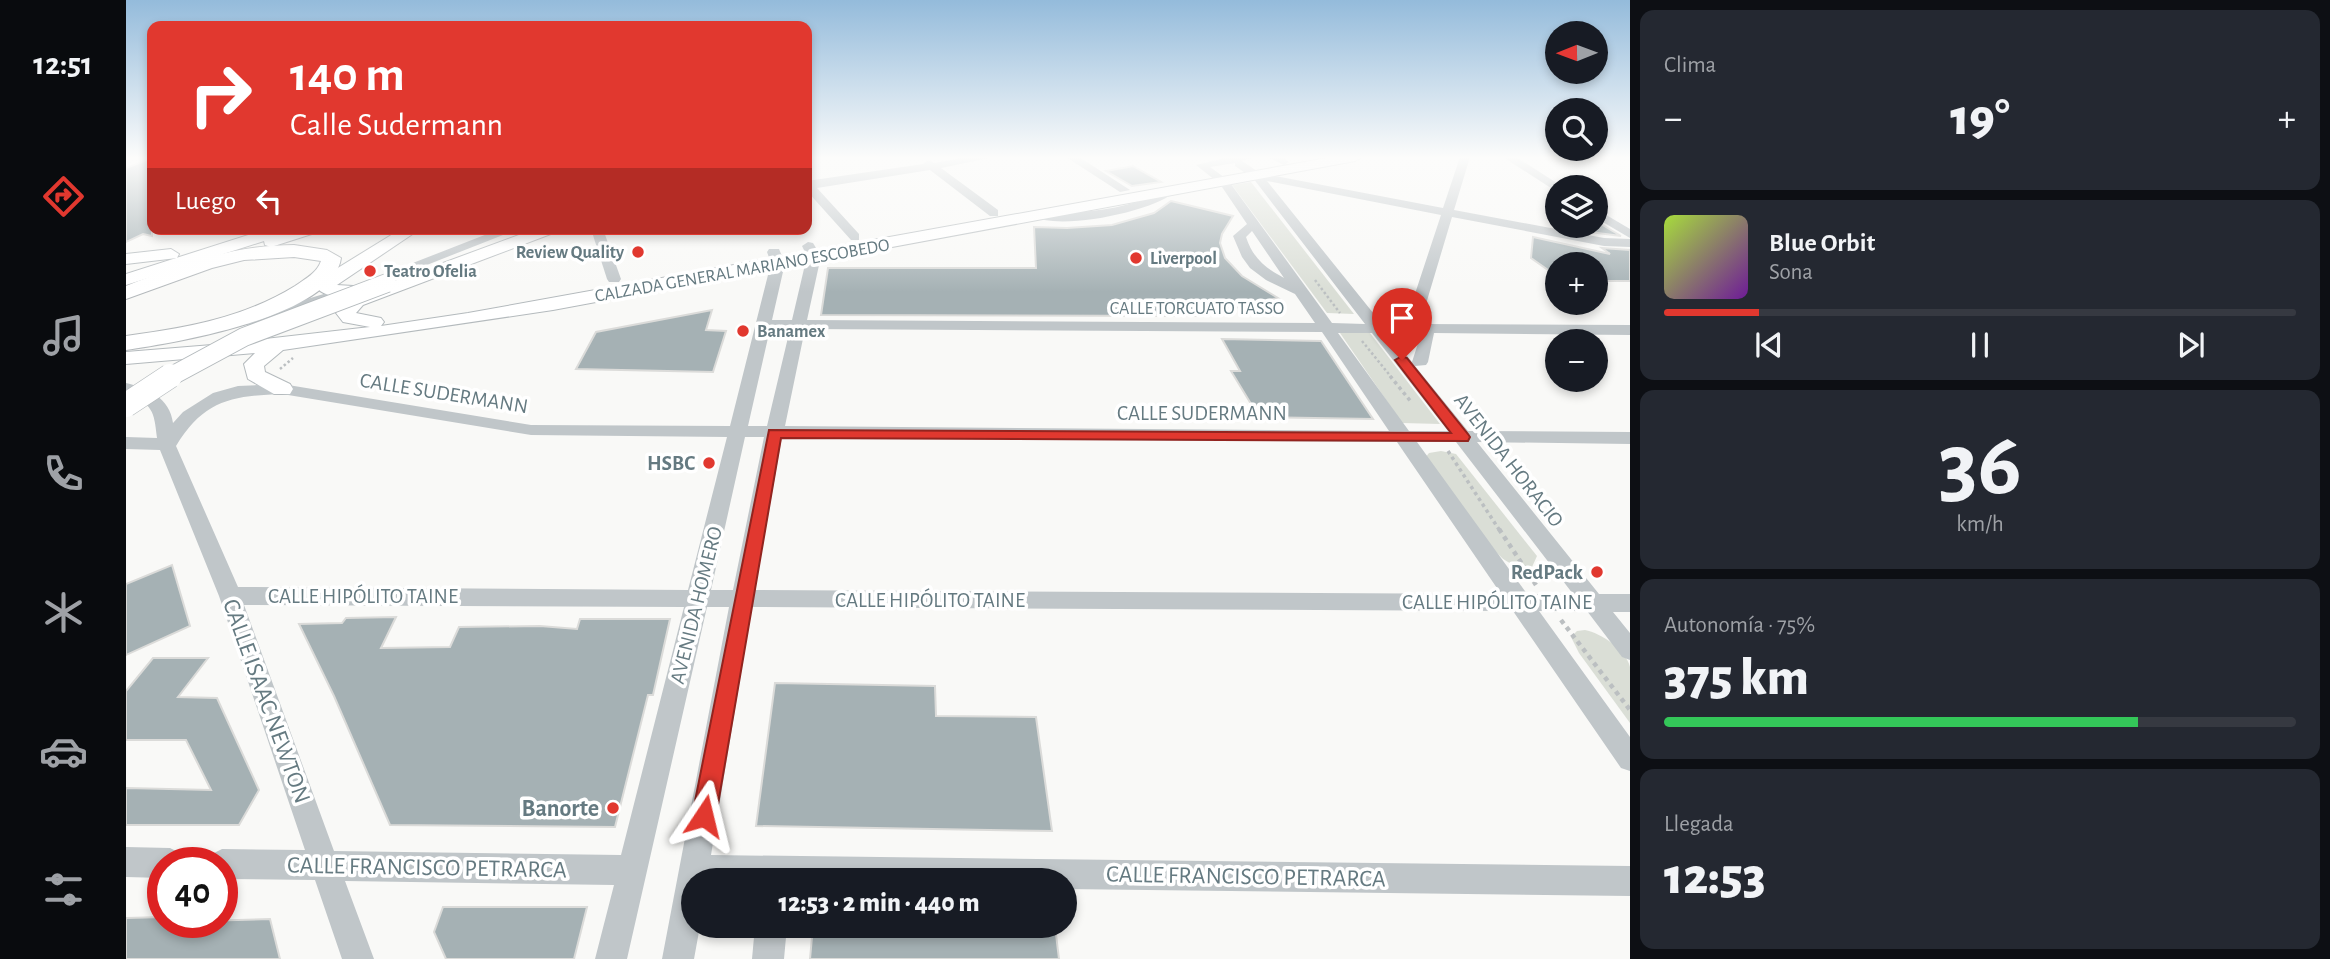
<!DOCTYPE html>
<html lang="es">
<meta charset="utf-8">
<style>
body{margin:0;font-family:"Alegreya Sans",sans-serif;background:#242831;color:#f1f3f6;height:100vh;display:flex;flex-direction:column;font-size:26px;white-space:nowrap}
*{box-sizing:border-box;margin:0}
p{font-size:23px;color:#9ea1a6}
.icon{flex:none;width:38px;height:38px;fill:none;stroke:currentColor;stroke-width:2;stroke-linecap:round;stroke-linejoin:round}
.map{position:relative;flex:1;overflow:hidden}
.side{display:flex;flex-direction:column;gap:10px;padding:10px;background:#0d0f14;width:700px}
.side>*{flex:none}
.hud{position:absolute;left:21px;top:21px;width:665px;height:214px;border-radius:14px;box-shadow:0 4px 10px #0003;background:#e1382f;color:#fff;overflow:hidden}
.needle{width:46px;rotate:269deg}
.fabs{position:absolute;left:1419px;top:21px;display:grid;gap:14px}
.fabs a{display:grid;place-items:center;width:63px;height:63px;border-radius:50%;background:#171b24;box-shadow:0 4px 10px #0003;font-size:35px}
.speed{position:absolute;left:21px;top:847px;display:flex;gap:14px;font-size:35px;font-weight:700;text-align:center}
.speed>*{display:grid;place-content:center;width:91px;height:91px;border-radius:50%;background:#171b24;box-shadow:0 4px 10px #0003;line-height:1}
.speed .limit{border:10px solid #d22;background:#fff;color:#111}
.pin{position:absolute;display:grid;place-items:center;width:60px;height:60px;color:#fff;margin:-72px -30px;border-radius:50% 50% 50% 0;rotate:-45deg;box-shadow:0 0 7px #0007}
.pin .icon{rotate:45deg}
.me{position:absolute;width:77px;margin:-38px;rotate:10deg;stroke-linejoin:round;filter:drop-shadow(0 0 5px #0008)}
.turn{display:flex;align-items:center;gap:24px;height:147px;padding:0 28px;font-size:32px}
.turn .icon{width:91px;height:91px;stroke-width:2.5}
.turn b{display:block;font-size:49px;line-height:60px}
.then{display:flex;align-items:center;height:66px;padding:0 28px;background:#0003;gap:14px;font-size:26px}
.big{font-size:52px;font-weight:800;line-height:1.1}
.side .tile{flex:1;display:flex;flex-direction:column;justify-content:center;gap:10px;min-width:0;padding:0 24px;border-radius:14px;background:#242831}
.side .dial{align-items:center;gap:0}
.dial b{font-size:91px;line-height:1}
.song{display:flex;align-items:center;gap:21px}
.cover{width:84px;height:84px;border-radius:10px;background:linear-gradient(135deg,hsl(80 70% 55%),hsl(280 70% 35%))}
.played{height:7px;border-radius:4px;background:linear-gradient(90deg,#e1382f 15%,#363941 15%)}
.keys{display:flex;justify-content:space-around;direction:ltr}
.heat{display:flex;justify-content:space-between;align-items:center;font-size:38px;direction:ltr}
.charge{height:10px;border-radius:5px;background:linear-gradient(90deg,#34c759 75%,#363941 0)}
.trip{position:absolute;left:555px;top:868px;width:396px;height:70px;border-radius:35px;background:#171b24;box-shadow:0 4px 10px #0003;font-weight:800;line-height:70px;text-align:center}
main{display:flex;flex:1;min-height:0}
.menu{display:flex;flex-direction:column;width:126px;justify-content:space-around;align-items:center;background:#090b0e;color:#9ea1a6}
.menu .icon{width:49px;height:49px}
.menu .current{color:#e1382f}
.menu b{font-size:32px;color:#f1f3f6}
.map>svg:first-child{display:block}
.green{fill:#daded6}
.building{fill:#a5b1b4;stroke:#dbdbd9;stroke-width:2}
.lines{fill:none;stroke-linecap:round;stroke-linejoin:round}
.major-casing{stroke:#b4babd;stroke-width:2}
.highway-casing{stroke:#b4b9bc;stroke-width:2}
.path-far2{stroke:#bbbfc1;stroke-width:2.5;stroke-dasharray:2.5 2.5;stroke-linecap:butt}
.path-far1{stroke:#bbbfc1;stroke-width:3.5;stroke-dasharray:3.5 3.5;stroke-linecap:butt}
.path{stroke:#bbbfc1;stroke-width:4.5;stroke-dasharray:4.5 4.5;stroke-linecap:butt}
.minor{fill:#c0c6c9;fill-rule:evenodd}
.major{fill:#fff;fill-rule:evenodd}
.highway{fill:#fff;fill-rule:evenodd}
.major-bridge-far1-casing{stroke:#b4babd;stroke-width:20;stroke-linecap:butt}
.major-bridge-casing{stroke:#b4babd;stroke-width:25;stroke-linecap:butt}
.major-bridge-far1{stroke:#fff;stroke-width:18}
.major-bridge{stroke:#fff;stroke-width:24}
.route{fill:#e1382f;stroke:#92241f;stroke-width:2}
.poi-dot{fill:#e1382f;stroke:#fff;stroke-width:2.5}
.labels{text-anchor:middle;stroke-width:7;stroke-linejoin:round;paint-order:stroke}
.far-poi-label{font-size:18px;font-weight:bold;fill:#657a81;stroke:#fff;text-anchor:start}
.far-street-label{font-size:18px;fill:#657a81;stroke:#fff}
.street-label{font-size:21px;fill:#657a81;stroke:#fff}
.poi-label{font-size:21px;font-weight:bold;fill:#657a81;stroke:#fff;text-anchor:end}
.near-street-label{font-size:24px;fill:#657a81;stroke:#fff}
.near-poi-label{font-size:24px;font-weight:bold;fill:#657a81;stroke:#fff;text-anchor:end}
</style>
<main>
<nav class="menu">
<b>12:51</b>
<svg class="icon current" aria-label="directions" viewBox="0 0 24 24"><path d="M12 3l9 9-9 9-9-9zM9 14v-3h6M13 9l2 2-2 2"/></svg>
<svg class="icon" aria-label="music" viewBox="0 0 24 24"><path d="M9 18V5l10-2v13"/><circle cx="6" cy="18" r="3"/><circle cx="16" cy="16" r="3"/></svg>
<svg class="icon" aria-label="phone" viewBox="0 0 24 24"><path d="M5 4h4l2 5-3 2q2 4 5 5l2-3 5 2v4C11 20 4 13 5 4z"/></svg>
<svg class="icon" aria-label="climate" viewBox="0 0 24 24"><path d="M12 3v18M4 7l16 10M4 17L20 7"/></svg>
<svg class="icon" aria-label="car" viewBox="0 0 24 24"><path d="M5 17H2v-5l4-1 3-4h7l3 4 3 1v5h-3M9 17h6M6 11h13"/><circle cx="7" cy="17" r="2"/><circle cx="17" cy="17" r="2"/></svg>
<svg class="icon" aria-label="filters" viewBox="0 0 24 24"><path d="M4 7h16M4 17h16"/><circle cx="9" cy="7" r="2"/><circle cx="15" cy="17" r="2"/></svg>
</nav>
<div class="map">
<svg width="1504" height="959" viewBox="0 0 1504 959">
<rect width="100%" height="100%" fill="#f9f9f7"/>
<g class="green">
<path d="M1125 182 1228 314 1201 313 1106 185Z"/>
<path d="M1214 333H1244L1314 424 1276 423Z"/>
<path d="M1315 451 1330 454 1411 556 1406 567C1389 567 1381 564 1370 552L1299 458 1303 453Z"/>
<path d="M1459 630C1475 633 1500 650 1504 667 1504 683 1504 707 1504 723L1453 653 1445 637 1451 631Z"/>
</g>
<g class="building">
<path d="M26 158V236L17 234 0 242V168Z"/>
<path d="M1007 166 1035 182 1006 186 980 171Z"/>
<path d="M1045 201 1107 216 1096 234 1094 243 1099 258 1116 276 1152 298 1074 316 695 315 702 268H910L908 227 941 228 986 225 1028 213Z"/>
<path d="M1470 221 1495 236 1448 230 1442 226H1470Z"/>
<path d="M1407 237 1484 254 1476 248 1504 250V281H1470V264H1432V277L1405 258Z"/>
<path d="M586 310 580 330 600 331 587 372 450 369 470 332Z"/>
<path d="M1096 339 1195 341 1247 419 1133 417 1105 371H1114Z"/>
<path d="M46 565 64 626 0 655V584Z"/>
<path d="M270 617 255 648 324 647 333 627 414 626 451 629 454 619H544L527 695H522L489 827 264 825 208 696 173 624 216 623 220 618Z"/>
<path d="M27 658H82L52 697 91 698 133 790 113 825H0V788L85 790 60 740H0V691Z"/>
<path d="M649 683 809 686 810 716 910 717 926 831 630 826Z"/>
<path d="M317 907H461L448 959H320L308 932Z"/>
<path d="M37 917V922L144 919 154 959H0V918Z"/>
<path d="M687 926H929L933 959H684Z"/>
</g>
<g class="lines">
<defs>
<g id="major">
<path d="M1207 157H1236L1229 161 427 310 157 350 138 366 139 372 164 384 167 389 164 394H148L122 379 118 364 129 353 0 364V352L86 345 244 327 217 322 210 313 225 297 409 229H432L430 232 237 305 230 313 255 318 258 322 255 326 342 313Z"/>
<path d="M141 229H194L192 232 145 247 139 245 138 241 0 285V274Z"/>
<path d="M275 229H294L211 285 227 286 230 290 227 294C215 297 199 298 190 287L202 274Z"/>
<path d="M45 249 53 254 51 258 0 264V254Z"/>
</g>
<path id="highway" d="M168 245 201 250 215 258C207 317 48 343 0 350V336C60 328 117 318 169 286 179 279 191 273 195 261L168 257 118 260 86 268 0 299V286C55 264 108 245 168 245Z"/>
</defs>
<use href="#major" class="major-casing"/>
<use href="#highway" class="highway-casing"/>
<g class="path-far2">
<path d="M1189 280 1214 313"/>
<path d="M1236 341 1266 378"/>
<path d="M154 369 167 358"/>
</g>
<g class="path-far1">
<path d="M1264 376 1286 403"/>
<path d="M1322 451 1374 531"/>
</g>
<g class="path">
<path d="M1373 529 1410 585"/>
<path d="M1435 620 1504 710"/>
</g>
<g class="minor">
<path d="M841 157H868L815 168 872 210V216H864L804 170 691 188 733 234V240H725L681 191V181L797 164 802 160 808 163Z"/>
<path d="M940 157H953L1004 190 994 192Z"/>
<path d="M1103 157H1129L1116 161 1134 173 1317 208 1334 157H1344L1328 210 1478 238 1504 239V247L1478 246 1326 217 1294 324 1504 325V335L1308 333 1302 362 1300 365 1289 366 1342 431 1504 432V444L1351 442 1473 594H1504V612H1487L1504 633V660L1496 657 1461 611H1413L1504 737V771L1495 768 1387 611 626 607 585 855 1504 866V896L938 889V880H567V926H574L568 959H536L603 607H581L501 959H469L488 885 219 881 248 959H216L189 880 96 879V863H82L86 854 96 849 179 850 93 596 34 450 0 449V437L31 438C28 411 27 404 0 394V383C22 388 44 398 47 423L57 412 87 393 112 386 156 384 405 425 604 426 645 263 641 252 643 249H653L659 263 646 320H666L681 256 676 246 682 242 687 243 695 256 681 320 1189 323 1169 294 1140 280 1124 268 1116 257 1107 236 1121 224 1094 184 1070 165ZM1109 163V166L1127 178 1239 324 1206 323 1102 180 1084 167ZM1141 181 1315 215 1279 324H1256ZM1126 231 1158 278C1139 268 1127 258 1120 237ZM644 329H664L641 426H622ZM679 329 1196 332 1263 431 659 426ZM1212 333H1246L1322 431H1283ZM1263 333H1282L1294 337 1286 362ZM156 394 405 435 601 437 562 590 112 587 50 446C78 400 106 396 156 394ZM619 437H638L607 590H585ZM656 437 1271 442 1375 594 629 590ZM1291 442H1330L1447 594H1401ZM118 605 558 607 495 855 208 851Z"/>
<path d="M1141 157H1156L1163 162 1158 165Z"/>
<path d="M1377 157H1390L1437 187 1428 190Z"/>
<path d="M1037 191 1047 193C1026 212 928 232 906 215L912 211C957 214 997 211 1037 191Z"/>
<path d="M1470 209 1504 229V238L1470 218Z"/>
<path d="M374 229H392L245 287 240 288 233 284Z"/>
<path d="M465 229H477L495 279 493 282H483L481 279Z"/>
<path d="M201 293 206 294V300L123 325 116 321 118 318Z"/>
<path d="M0 847 44 848 54 853 59 863H37V878L0 877Z"/>
<path d="M629 926H661L658 959H626Z"/>
</g>
<use href="#major" class="major"/>
<use href="#highway" class="highway"/>
<defs>
<path id="major-bridge-far1" d="M42 378 118 337 261 283"/>
<path id="major-bridge" d="M0 405 44 376"/>
</defs>
<use href="#major-bridge-far1" class="major-bridge-far1-casing"/>
<use href="#major-bridge" class="major-bridge-casing"/>
<use href="#major-bridge-far1" class="major-bridge-far1"/>
<use href="#major-bridge" class="major-bridge"/>
</g>
<linearGradient id="sky" x2="0" y2="1"><stop stop-color="#94bbdb"/><stop offset="0.54" stop-color="#fcfcfb"/><stop offset="1" stop-color="#fcfcfb" stop-opacity="0"/></linearGradient>
<rect width="1504" height="292" fill="url(#sky)"/>
<path class="route" d="M1276 356 1281 358 1342 434 1344 437 1342 441 655 438 590 816 586 824 578 827 570 824 566 816 643 430 1325 433 1269 360Z"/>
<g class="poi-dot">
<circle cx="512" cy="252" r="7"/>
<circle cx="1010" cy="258" r="7"/>
<circle cx="244" cy="271" r="7"/>
<circle cx="617" cy="331" r="7"/>
<circle cx="583" cy="463" r="7"/>
<circle cx="1471" cy="572" r="7"/>
<circle cx="487" cy="808" r="7"/>
</g>
<g class="labels">
<g class="far-poi-label">
<text x="498" y="258" text-anchor="end">Review Quality</text>
<text x="1024" y="264">Liverpool</text>
<text x="258" y="277">Teatro Ofelia</text>
<text x="631" y="337">Banamex</text>
</g>
<g class="far-street-label">
<text transform="translate(616 270) rotate(-10)" y="6">CALZADA GENERAL MARIANO ESCOBEDO</text>
<text x="1071" y="314">CALLE TORCUATO TASSO</text>
</g>
<g class="street-label">
<text transform="translate(318 393) rotate(9)" y="7">CALLE SUDERMANN</text>
<text x="1076" y="420">CALLE SUDERMANN</text>
<text transform="translate(1383 460) rotate(52)" y="7">AVENIDA HORACIO</text>
<text x="237" y="603">CALLE HIPÓLITO TAINE</text>
<text x="804" y="607">CALLE HIPÓLITO TAINE</text>
<text x="1371" y="609">CALLE HIPÓLITO TAINE</text>
<text transform="translate(570 605) rotate(-76)" y="7">AVENIDA HOMERO</text>
</g>
<g class="poi-label">
<text x="569" y="470">HSBC</text>
<text x="1457" y="579">RedPack</text>
</g>
<g class="near-street-label">
<text transform="translate(141 701) rotate(70)" y="8">CALLE ISAAC NEWTON</text>
<text transform="translate(301 867) rotate(1)" y="8">CALLE FRANCISCO PETRARCA</text>
<text transform="translate(1120 876) rotate(1)" y="8">CALLE FRANCISCO PETRARCA</text>
</g>
<g class="near-poi-label">
<text x="473" y="816">Banorte</text>
</g>
</g>
</svg>
<div class="fabs">
<a><svg class="needle" viewBox="-14 -14 28 28"><path d="M0-13l5 13h-10z" fill="#e53935"/><path d="M0 13l5-13h-10z" fill="#9ea1a6"/></svg></a>
<a><svg class="icon" aria-label="search" viewBox="0 0 24 24"><circle cx="10" cy="10" r="6"/><path d="M15 15l6 6"/></svg></a>
<a><svg class="icon" aria-label="layers" viewBox="0 0 24 24"><path d="M12 4l9 5-9 5-9-5zM3 14l9 5 9-5"/></svg></a>
<a>+</a>
<a>−</a>
</div>
<div class="speed"><div class="limit">40</div></div>
<div class="pin" style="left:1276px;top:360px;background:#d93025"><svg class="icon" aria-label="arrive" viewBox="0 0 24 24"><path d="M6 21V4h12l-3 4 3 4H6"/></svg></div>
<svg class="me" style="left:578px;top:816px" viewBox="-20 -20 40 40"><path d="M0-17L14 15 0 8-14 15z" fill="#e1382f" stroke="#fff" stroke-width="4"/></svg>
<div class="trip">12:53 · 2 min · 440 m</div>
<div class="hud">
<div class="turn"><svg class="icon" aria-label="right" viewBox="0 0 24 24"><path d="M7 20v-9h11M14 6l5 5-5 5"/></svg><div><b>140 m</b>Calle Sudermann</div></div>
<div class="then">Luego<svg class="icon" aria-label="left" viewBox="0 0 24 24"><path d="M17 20v-9H6M10 6l-5 5 5 5"/></svg></div>
</div>
</div>
<section class="side">
<div class="tile"><p>Clima</p>
<div class="heat"><a>−</a><b class="big">19°</b><a>+</a></div>
</div>
<div class="tile">
<div class="song"><i class="cover"></i><div><b>Blue Orbit</b><p>Sona</p></div></div>
<div class="played"></div>
<div class="keys"><svg class="icon" aria-label="previous" viewBox="0 0 24 24"><path d="M18 5L8 12l10 7zM5 5v14"/></svg><svg class="icon" aria-label="pause" viewBox="0 0 24 24"><path d="M8 5v14M16 5v14"/></svg><svg class="icon" aria-label="next" viewBox="0 0 24 24"><path d="M6 5l10 7-10 7zM19 5v14"/></svg></div>
</div>
<div class="tile dial"><b>36</b><p>km/h</p></div>
<div class="tile"><p>Autonomía · 75%</p><b class="big">375 km</b><div class="charge"></div></div>
<div class="tile"><p>Llegada</p><b class="big">12:53</b></div>
</section>
</main>
